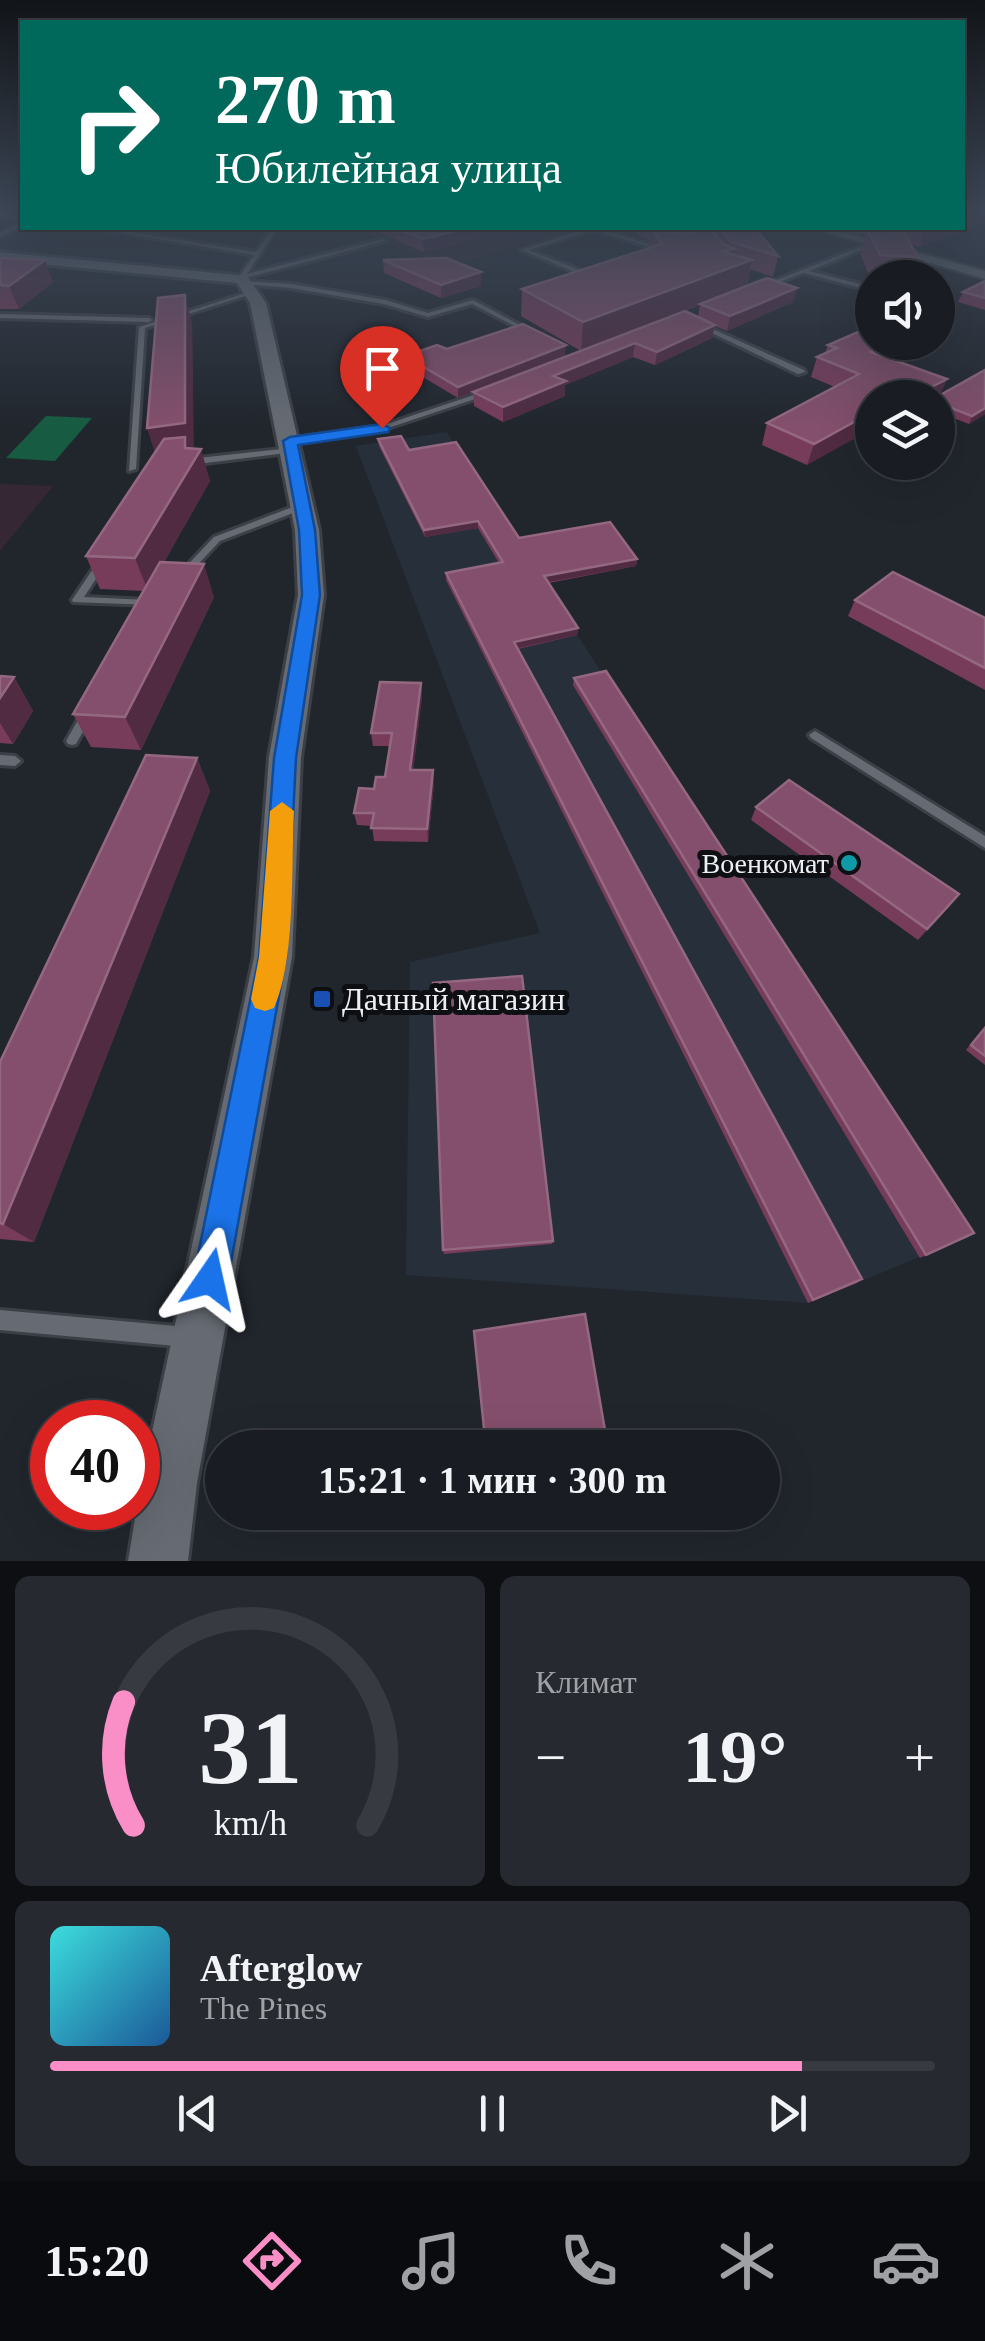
<!DOCTYPE html>
<html lang="ru">
<meta charset="utf-8">
<style>
body{margin:0;font-family:Georgia,serif;background:#26292f;color:#f1f3f6;height:100vh;display:flex;flex-direction:column;font-size:38px;white-space:nowrap}
*{box-sizing:border-box;margin:0}
p{font-size:32px;color:#9fa1a5}
.icon{flex:none;width:55px;height:55px;fill:none;stroke:currentColor;stroke-width:2;stroke-linecap:round;stroke-linejoin:round}
.map{position:relative;height:1561px;overflow:hidden}
.sheet{display:flex;flex-direction:column;gap:15px;padding:15px;background:#0e0f13;flex:1}
.sheet>*{flex:none}
.top-card{position:absolute;left:20px;top:20px;width:945px;height:210px;border-radius:0px;box-shadow:0 10px 40px #0002,0 0 0 2px #373a40;background:#00695c;color:#fff;overflow:hidden}
.tools{position:absolute;left:855px;top:260px;display:grid;gap:20px}
.tools a{display:grid;place-items:center;width:100px;height:100px;border-radius:50%;background:#191c22;box-shadow:0 10px 40px #0002,0 0 0 2px #373a40;font-size:50px}
.speed{position:absolute;left:30px;top:1400px;display:flex;gap:20px;font-size:50px;font-weight:700;text-align:center}
.speed>*{display:grid;place-content:center;width:130px;height:130px;border-radius:50%;background:#191c22;box-shadow:0 10px 40px #0002,0 0 0 2px #373a40;line-height:1}
.speed .limit{border:15px solid #d22;background:#fff;color:#111}
.pin{position:absolute;display:grid;place-items:center;width:85px;height:85px;color:#fff;margin:-102px -42px;border-radius:50% 50% 50% 0;rotate:-45deg;box-shadow:0 0 10px #0007}
.pin .icon{rotate:45deg}
.me{position:absolute;width:110px;margin:-55px;rotate:11deg;stroke-linejoin:round;filter:drop-shadow(0 0 8px #0008)}
.turn{display:flex;align-items:center;gap:35px;height:210px;padding:0 30px;font-size:45px}
.turn .icon{width:130px;height:130px;stroke-width:2.5}
.turn b{display:block;font-size:70px;line-height:85px}
.big{font-size:75px;font-weight:800;line-height:1.1}
.sheet .tile{flex:1;display:flex;flex-direction:column;justify-content:center;gap:15px;min-width:0;padding:0 35px;border-radius:15px;background:#26292f}
.sheet .dial{align-items:center;gap:0}
.dial svg{height:260px;overflow:visible;fill:none;stroke:#373a40;stroke-width:7;stroke-linecap:round;text-anchor:middle}
.dial text{fill:#f1f3f6;stroke:none}
.song{display:flex;align-items:center;gap:30px}
.cover{width:120px;height:120px;border-radius:15px;background:linear-gradient(135deg,hsl(180 70% 55%),hsl(210 70% 35%))}
.played{height:10px;border-radius:5px;background:linear-gradient(90deg,#fa8fc7 85%,#373a40 85%)}
.keys{display:flex;justify-content:space-around;direction:ltr}
.heat{display:flex;justify-content:space-between;align-items:center;font-size:55px;direction:ltr}
.sheet .tiles{flex:1;display:grid;gap:15px;grid-template-columns:1fr 1fr}
.tile:last-child{grid-column:span 2}
.trip{position:absolute;left:205px;top:1430px;width:575px;height:100px;border-radius:50px;background:#191c22;box-shadow:0 10px 40px #0002,0 0 0 2px #373a40;font-weight:800;line-height:100px;text-align:center}
.dock{display:flex;height:160px;justify-content:space-around;align-items:center;background:#0a0b0e;color:#9fa1a5}
.dock .icon{width:70px;height:70px}
.dock .current{color:#fa8fc7}
.dock b{font-size:45px;color:#f1f3f6}
.map>svg:first-child{display:block}
.built{fill:#272f3b}
.education{fill:#362734}
.green{fill:#175c42}
.lines{fill:none;stroke-linecap:round;stroke-linejoin:round}
.service-casing{stroke:#3c4046;stroke-width:6}
.minor-casing{stroke:#3c4046;stroke-width:5}
.tertiary-casing{stroke:#3c4046;stroke-width:6}
.service{fill:#666b73;fill-rule:evenodd}
.minor{fill:#666b73;fill-rule:evenodd}
.tertiary{fill:#666b73;fill-rule:evenodd}
.wall{fill:#783c5b;fill-rule:evenodd}
.shaded-wall{fill:#502b42}
.building{fill:#844f6c;stroke:#946881;stroke-width:2.5}
.route{fill:#1a73e8;stroke:#114b97;stroke-width:2.5}
.slow{fill:#f59e0b}
.culture-dot{fill:#0f9aa8;stroke:#0d0f12;stroke-width:4}
.transit-dot{fill:#1a4fb4;stroke:#0d0f12;stroke-width:4}
.labels{text-anchor:middle;stroke-width:10;stroke-linejoin:round;paint-order:stroke}
.poi-label{font-size:28px;fill:#eceff4;stroke:#0d0f12;text-anchor:end}
.near-poi-label{font-size:32px;fill:#eceff4;stroke:#0d0f12;text-anchor:start}
</style>
<div class="map">
<svg width="985" height="1561" viewBox="0 0 985 1561">
<rect width="100%" height="100%" fill="#21262d"/>
<path class="built" d="M447 432 456 448 968 1237 808 1303 406 1275 410 962 540 933 356 446Z"/>
<g class="education">
<path d="M352 228H580L447 267Z"/>
<path d="M0 484 53 486 0 551Z"/>
</g>
<path class="green" d="M46 416 92 418 55 461 6 458Z"/>
<g class="lines">
<defs>
<g id="service">
<path d="M0 213 22 217V219L0 217Z"/>
<path d="M22 221V225L0 237V233Z"/>
<path d="M93 228H103L256 252 273 228H277L247 274 383 239 386 241 245 278 241 281 238 279 239 277 254 255Z"/>
<path d="M588 228H597L665 249 660 250 593 230 529 250 582 271 580 274 521 250Z"/>
<path d="M871 243 876 244 809 271 872 287V291L804 273 763 288 758 287Z"/>
<path d="M927 257 930 259 928 278H922L924 259Z"/>
<path d="M244 281 291 284 385 300 428 313 473 300 533 332 528 333 472 304 428 317 384 304 291 288 242 284Z"/>
<path d="M249 292 254 293 145 328 136 469 129 471 139 327Z"/>
<path d="M0 314 149 318 152 320 149 322 0 318Z"/>
<path d="M699 323 804 370 805 372 798 374 697 326V324Z"/>
<path d="M483 392 490 394 382 430 290 443 286 441 290 439 381 426Z"/>
<path d="M291 448 295 450 294 452 189 465 185 462 189 459Z"/>
<path d="M303 503 307 506 306 508 220 541 185 578 182 579 177 576 214 537Z"/>
<path d="M102 559 107 562 84 597 148 600 153 603 152 605 73 602 72 600 99 560Z"/>
<path d="M87 710 93 714 76 744 72 745 68 744 66 741 83 711Z"/>
<path d="M815 731 985 836V848L811 738 809 735Z"/>
<path d="M0 755 15 756 21 761 15 766 0 765Z"/>
<path d="M0 1310 187 1327 194 1330 197 1337 194 1344 187 1347 0 1330Z"/>
</g>
<path id="minor" d="M813 228H828L985 271V279Z"/>
<path id="tertiary" d="M0 252 247 276 266 303 319 530 324 595 301 757 292 957 197 1483 188 1561H128L141 1483 254 957 269 757 298 595 295 530 250 303 237 283 0 260Z"/>
</defs>
<use href="#service" class="service-casing"/>
<use href="#minor" class="minor-casing"/>
<use href="#tertiary" class="tertiary-casing"/>
<use href="#service" class="service"/>
<use href="#minor" class="minor"/>
<use href="#tertiary" class="tertiary"/>
</g>
<g class="wall">
<path d="M985 209V221L920 247 911 245 918 257 911 278H872V281L860 254 865 235 849 232 847 228H897L895 229 902 231 903 228H962Z"/>
<path d="M368 228H517L424 252Z"/>
<path d="M634 228H755L778 256 773 277 750 269 747 286 797 288 793 302 727 331 715 326 712 338 655 365 633 357 565 385V396L503 422 474 406 473 392 458 398 406 367 405 356 447 349 565 356 581 351 521 316 522 289 648 248 649 240 640 237ZM700 305 698 317 630 332Z"/>
<path d="M0 258 53 282 19 309H0Z"/>
<path d="M383 260 481 286 441 298 384 273Z"/>
<path d="M985 281V310L958 302 963 292Z"/>
<path d="M192 323 193 449 210 481 164 562 214 597 141 750 91 747 73 714 144 591 100 589 86 556 155 453Z"/>
<path d="M872 342H913L909 353 893 360 947 379 940 394 985 370V414L969 424 938 412V398H872L807 465 762 445 767 423 835 387 811 377 817 357 825 353 828 345Z"/>
<path d="M378 439 409 450 519 538 637 559 636 566 549 583 578 628 577 635 518 649 862 1279 857 1283 808 1303 446 580V573L499 563 478 528 425 537 379 446Z"/>
<path d="M855 600 985 618V690L848 616Z"/>
<path d="M0 676 14 677 33 711 13 744 0 743Z"/>
<path d="M574 678 974 1233 920 1258 573 685Z"/>
<path d="M421 683 422 696 413 770 434 783 428 842 374 841 372 826 357 825 354 813 385 777 390 746H373L371 733Z"/>
<path d="M197 758 210 791 34 1242 0 1239V1062Z"/>
<path d="M756 807 950 906 918 940 751 820Z"/>
<path d="M985 1026V1065L966 1050Z"/>
<path d="M553 1241 552 1244 444 1254 443 1250Z"/>
</g>
<g class="shaded-wall">
<path d="M979 209H985V221L920 247 925 230 932 228H962V216Z"/>
<path d="M468 228H517L424 252 423 239Z"/>
<path d="M679 228H700L698 242 676 248Z"/>
<path d="M735 249 731 268 752 260 746 287 581 351 583 322 721 251Z"/>
<path d="M45 260 53 282 19 309 9 286Z"/>
<path d="M481 272V286L441 298V285Z"/>
<path d="M797 288 793 302 727 331 730 316Z"/>
<path d="M185 295 192 323 194 454 201 449 210 481 148 591 135 558 157 460 147 428Z"/>
<path d="M715 325 712 338 655 365 657 352Z"/>
<path d="M894 342H913L909 353 865 372 871 352Z"/>
<path d="M635 343 633 357 565 385V396L503 422V407L553 376Z"/>
<path d="M566 345 565 356 458 398V387Z"/>
<path d="M947 379 938 400V398H919L920 393Z"/>
<path d="M985 408V414L969 424 972 416Z"/>
<path d="M872 412V429L807 465 814 444Z"/>
<path d="M478 521V528L425 537 424 530Z"/>
<path d="M637 559 636 566 544 583V576Z"/>
<path d="M204 564 214 597 141 750 125 717Z"/>
<path d="M578 628 577 635 514 649V642Z"/>
<path d="M14 677 33 711 13 744 0 723V698Z"/>
<path d="M421 683 422 696 412 783 410 770Z"/>
<path d="M197 758 210 791 34 1242 3 1224Z"/>
<path d="M433 770 434 783 428 842 427 829Z"/>
<path d="M959 894 950 906 918 940 927 929Z"/>
</g>
<g class="building">
<path d="M962 209H979L962 216Z"/>
<path d="M396 228H468L423 239Z"/>
<path d="M652 228 681 234 710 228 723 244 735 249 721 251 752 260 583 322 522 289 662 244Z"/>
<path d="M719 228H755L778 256 731 242Z"/>
<path d="M872 228H891L903 231 918 257 880 255 867 229Z"/>
<path d="M0 258 45 260 9 286 0 285Z"/>
<path d="M446 258 481 272 441 285 383 260Z"/>
<path d="M767 278 797 288 730 316 700 304Z"/>
<path d="M985 281V298L963 292Z"/>
<path d="M185 295V423L147 428 158 298Z"/>
<path d="M685 311 715 325 657 352 635 343 553 376 566 381 503 407 473 392Z"/>
<path d="M523 324 566 345 458 387 405 356 437 345 447 349Z"/>
<path d="M872 326V342H894L871 352 947 379 920 393 912 390 898 398H872V412L814 444 767 423 859 374 817 357 837 348 828 345Z"/>
<path d="M985 370V408L972 416 938 403V398H935Z"/>
<path d="M401 436 409 450 456 442 519 538 610 522 637 559 544 576 578 628 514 642 862 1279 813 1300 446 573 503 562 478 521 424 530 378 439Z"/>
<path d="M185 437V448L201 449 135 558 86 556 164 439Z"/>
<path d="M160 562 204 564 125 717 73 714Z"/>
<path d="M893 572 985 618V668L855 600Z"/>
<path d="M606 671 974 1233 926 1255 574 678Z"/>
<path d="M0 676 14 677 0 698Z"/>
<path d="M380 682 421 683 410 770H433L427 829 371 828 374 813H354L359 788 374 789 376 777H385L392 733H371Z"/>
<path d="M146 755 197 758 3 1224 0 1223V1062Z"/>
<path d="M789 780 959 894 927 929 756 807Z"/>
<path d="M522 976 553 1241 443 1250 433 983Z"/>
<path d="M985 1028V1056L971 1045Z"/>
<path d="M585 1314 608 1448H486L474 1331Z"/>
</g>
<linearGradient id="sky" x2="0" y2="1"><stop stop-color="#121519"/><stop offset="0.49" stop-color="#3d4757"/><stop offset="1" stop-color="#3d4757" stop-opacity="0"/></linearGradient>
<rect width="985" height="428" fill="url(#sky)"/>
<path class="route" d="M382 424 390 428 388 432 298 445 315 530 320 595 296 758 286 957 228 1279 223 1291 210 1296 198 1291 193 1279 259 957 274 758 302 595 299 530 283 441 290 437Z"/>
<path class="slow" d="M282 802 294 811C291 866 296 960 274 1008L265 1011 255 1008 251 999 259 957 270 811Z"/>
<circle class="culture-dot" cx="849" cy="863" r="10"/>
<rect class="transit-dot" x="312" y="989" width="20" height="20" rx="5"/>
<g class="labels">
<g class="poi-label">
<text x="829" y="873">Военкомат</text>
</g>
<g class="near-poi-label">
<text x="342" y="1010">Дачный магазин</text>
</g>
</g>
</svg>
<div class="tools">
<a><svg class="icon" aria-label="sound" viewBox="0 0 24 24"><path d="M4 9h4l5-4v14l-5-4H4zM17 9q2 3 0 6"/></svg></a>
<a><svg class="icon" aria-label="layers" viewBox="0 0 24 24"><path d="M12 4l9 5-9 5-9-5zM3 14l9 5 9-5"/></svg></a>
</div>
<div class="speed"><div class="limit">40</div></div>
<div class="pin" style="left:382px;top:428px;background:#d93025"><svg class="icon" aria-label="arrive" viewBox="0 0 24 24"><path d="M6 21V4h12l-3 4 3 4H6"/></svg></div>
<svg class="me" style="left:210px;top:1279px" viewBox="-20 -20 40 40"><path d="M0-17L14 15 0 8-14 15z" fill="#1a73e8" stroke="#fff" stroke-width="4"/></svg>
<div class="trip">15:21 · 1 мин · 300 m</div>
<div class="top-card">
<div class="turn"><svg class="icon" aria-label="right" viewBox="0 0 24 24"><path d="M7 20v-9h11M14 6l5 5-5 5"/></svg><div><b>270 m</b>Юбилейная улица</div></div>
</div>
</div>
<section class="sheet">
<div class="tiles">
<div class="tile dial"><svg viewBox="0 0 100 80">
<path d="M14 69A42 42 0 1 1 86 69"/>
<path d="M14 69A42 42 0 0 1 11 31" stroke="#fa8fc7"/>
<text x="50" y="56" font-size="32" font-weight="700">31</text>
<text x="50" y="72" font-size="11">km/h</text>
</svg></div>
<div class="tile"><p>Климат</p>
<div class="heat"><a>−</a><b class="big">19°</b><a>+</a></div>
</div>
<div class="tile">
<div class="song"><i class="cover"></i><div><b>Afterglow</b><p>The Pines</p></div></div>
<div class="played"></div>
<div class="keys"><svg class="icon" aria-label="previous" viewBox="0 0 24 24"><path d="M18 5L8 12l10 7zM5 5v14"/></svg><svg class="icon" aria-label="pause" viewBox="0 0 24 24"><path d="M8 5v14M16 5v14"/></svg><svg class="icon" aria-label="next" viewBox="0 0 24 24"><path d="M6 5l10 7-10 7zM19 5v14"/></svg></div>
</div>
</div>
</section>
<nav class="dock">
<b>15:20</b>
<svg class="icon current" aria-label="directions" viewBox="0 0 24 24"><path d="M12 3l9 9-9 9-9-9zM9 14v-3h6M13 9l2 2-2 2"/></svg>
<svg class="icon" aria-label="music" viewBox="0 0 24 24"><path d="M9 18V5l10-2v13"/><circle cx="6" cy="18" r="3"/><circle cx="16" cy="16" r="3"/></svg>
<svg class="icon" aria-label="phone" viewBox="0 0 24 24"><path d="M5 4h4l2 5-3 2q2 4 5 5l2-3 5 2v4C11 20 4 13 5 4z"/></svg>
<svg class="icon" aria-label="climate" viewBox="0 0 24 24"><path d="M12 3v18M4 7l16 10M4 17L20 7"/></svg>
<svg class="icon" aria-label="car" viewBox="0 0 24 24"><path d="M5 17H2v-5l4-1 3-4h7l3 4 3 1v5h-3M9 17h6M6 11h13"/><circle cx="7" cy="17" r="2"/><circle cx="17" cy="17" r="2"/></svg>
</nav>
